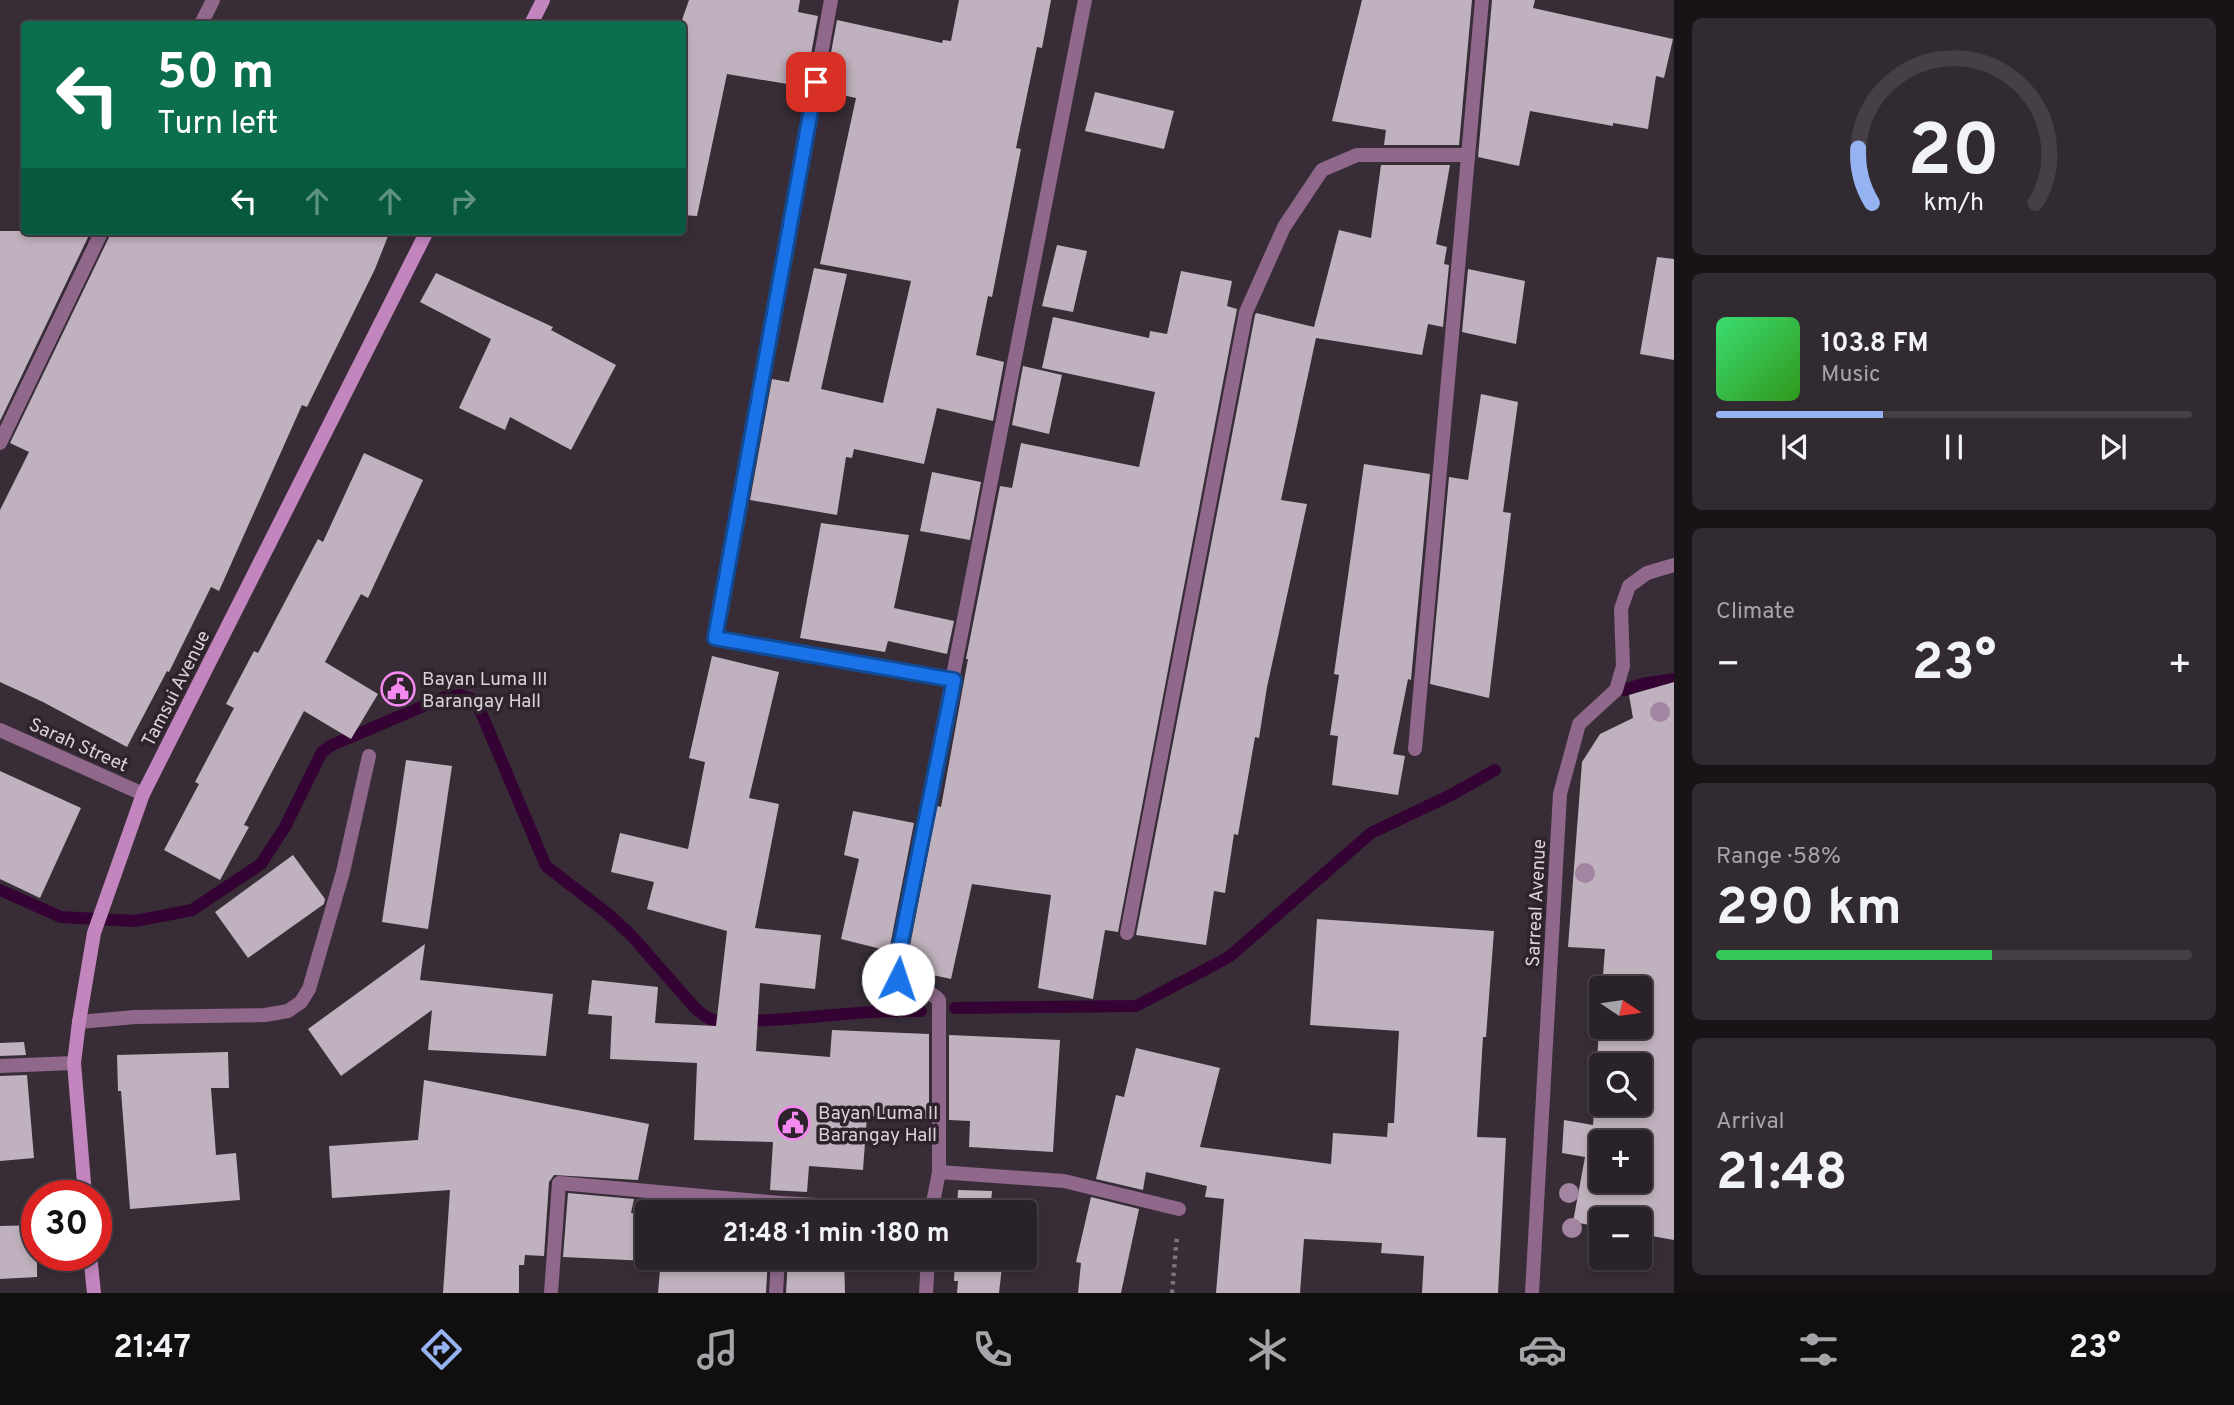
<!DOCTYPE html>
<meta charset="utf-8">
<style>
body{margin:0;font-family:Overpass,sans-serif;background:#322a31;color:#f1f3f6;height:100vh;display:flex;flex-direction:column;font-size:26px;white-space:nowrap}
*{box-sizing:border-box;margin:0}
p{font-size:23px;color:#a5a4a8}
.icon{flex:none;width:38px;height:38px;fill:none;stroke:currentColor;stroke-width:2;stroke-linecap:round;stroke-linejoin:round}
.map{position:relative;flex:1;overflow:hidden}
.panel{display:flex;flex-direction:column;gap:18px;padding:18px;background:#171317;width:560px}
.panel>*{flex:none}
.guide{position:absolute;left:21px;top:21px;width:665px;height:214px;border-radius:7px;box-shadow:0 4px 10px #0003,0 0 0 2px #463f46;background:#0b6e4f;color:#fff;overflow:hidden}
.needle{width:46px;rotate:103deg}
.controls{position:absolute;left:1589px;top:976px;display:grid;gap:14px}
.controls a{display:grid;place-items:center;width:63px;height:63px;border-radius:7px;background:#2a2229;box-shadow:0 4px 10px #0003,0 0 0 2px #463f46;font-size:35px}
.speed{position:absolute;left:21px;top:1180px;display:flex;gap:14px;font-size:35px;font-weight:700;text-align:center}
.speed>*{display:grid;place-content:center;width:91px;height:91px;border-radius:50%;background:#2a2229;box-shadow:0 4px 10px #0003,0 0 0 2px #463f46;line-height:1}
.speed .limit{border:10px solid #d22;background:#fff;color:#111}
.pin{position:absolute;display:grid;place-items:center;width:60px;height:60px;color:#fff;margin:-30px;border-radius:14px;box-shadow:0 4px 10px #0006}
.me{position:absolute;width:77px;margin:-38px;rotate:4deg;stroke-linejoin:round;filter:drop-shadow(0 0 5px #0008)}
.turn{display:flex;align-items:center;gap:24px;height:147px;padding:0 21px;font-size:32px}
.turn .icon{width:91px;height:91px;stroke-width:2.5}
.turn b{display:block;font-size:49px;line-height:60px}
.lanes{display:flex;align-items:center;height:66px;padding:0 21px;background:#0003;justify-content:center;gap:35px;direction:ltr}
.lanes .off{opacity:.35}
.big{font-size:52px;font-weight:700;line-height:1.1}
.panel .card{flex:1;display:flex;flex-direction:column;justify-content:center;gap:10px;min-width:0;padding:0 24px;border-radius:10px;background:#322a31}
.panel .dial{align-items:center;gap:0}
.dial svg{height:182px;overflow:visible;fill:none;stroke:#463f46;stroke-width:7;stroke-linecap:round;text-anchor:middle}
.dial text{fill:#f1f3f6;stroke:none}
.song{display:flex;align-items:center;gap:21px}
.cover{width:84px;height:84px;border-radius:10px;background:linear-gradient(135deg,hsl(140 70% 55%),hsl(110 70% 35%))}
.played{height:7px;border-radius:4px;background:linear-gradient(90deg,#95b2f1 35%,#463f46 35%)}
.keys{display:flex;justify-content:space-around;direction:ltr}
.heat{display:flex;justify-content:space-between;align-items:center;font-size:38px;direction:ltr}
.charge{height:10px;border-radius:5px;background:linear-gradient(90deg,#34c759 58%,#463f46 0)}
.trip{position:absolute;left:635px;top:1200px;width:402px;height:70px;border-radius:7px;background:#2a2229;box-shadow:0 4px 10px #0003,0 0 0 2px #463f46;font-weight:700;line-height:70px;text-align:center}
.tab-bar{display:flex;height:112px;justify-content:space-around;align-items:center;background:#110e10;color:#a5a4a8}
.tab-bar .icon{width:49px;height:49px}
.tab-bar .on{color:#95b2f1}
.tab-bar b{font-size:32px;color:#f1f3f6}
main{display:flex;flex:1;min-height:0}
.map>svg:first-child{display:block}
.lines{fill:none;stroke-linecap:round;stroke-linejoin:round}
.stream{stroke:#340333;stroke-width:12}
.building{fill:#bfb1bd;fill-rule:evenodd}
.path{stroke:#7d737c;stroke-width:4.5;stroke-dasharray:3.5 5;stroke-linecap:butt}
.lane{stroke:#8f688b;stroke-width:14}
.street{stroke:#8f688b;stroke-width:14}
.secondary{stroke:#c385be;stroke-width:14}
.tree{fill:#a384a1}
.route-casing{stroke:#114b97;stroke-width:18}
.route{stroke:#1a73e8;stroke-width:12}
.labels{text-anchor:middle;stroke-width:7;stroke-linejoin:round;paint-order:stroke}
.poi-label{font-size:19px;fill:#d9d2d8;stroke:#2e232d;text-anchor:start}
.street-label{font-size:19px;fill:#d9d2d8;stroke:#2e232d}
</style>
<main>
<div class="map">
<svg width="1674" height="1293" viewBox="0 0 1674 1293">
<rect width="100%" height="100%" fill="#382d37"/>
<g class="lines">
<g class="stream">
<path d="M1625 690 1642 684 1674 679"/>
<path d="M0 890 61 917 135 921 192 910 261 864 285 827 322 752 332 745 445 697 460 695 474 700 483 717 546 866 608 914 630 934 695 1008C702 1014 709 1020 718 1021 734 1023 752 1021 768 1020 819 1018 870 1009 921 1011"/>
<path d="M955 1008 1136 1006 1229 957 1371 833 1451 795 1495 770"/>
</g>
</g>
<g class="building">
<path d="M689 0H800L798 12 818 16 805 87 727 74 697 216 682 215V20Z"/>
<path d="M959 0H1051L1042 48 1037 47 1016 148 1021 149 992 297 988 296 976 355 1004 362 993 421 937 408 924 464 854 449 852 458 846 457 837 515 750 500 772 379 789 382 814 268 847 274 821 389 883 403 911 281 820 264 856 98 824 91 837 20 942 43 943 40 951 41Z"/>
<path d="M1362 0H1472L1459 145H1384L1386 130 1332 121Z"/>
<path d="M1492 0H1535L1533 8 1673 39 1664 78 1656 76 1648 129 1613 123V126L1530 111 1519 166 1478 157Z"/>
<path d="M1095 92 1174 111 1164 149 1085 131Z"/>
<path d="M1381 165H1450L1436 244 1447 247 1444 264 1449 265 1443 327 1428 324 1422 355 1316 338 1281 500 1307 504 1267 687 1259 738 1255 737 1238 835 1234 834 1225 893 1214 891 1206 945 1136 935 1255 315 1256 313 1314 327 1339 230 1371 238Z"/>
<path d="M0 231H91L0 421Z"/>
<path d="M112 231H390L375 269 307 407 302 405 219 591 211 587 169 672 167 671 127 747 43 702 0 682V510L29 452 10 443Z"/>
<path d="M1057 245 1087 251 1073 312 1042 306Z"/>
<path d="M1657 257 1674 259V360L1640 354Z"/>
<path d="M1468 269 1525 281 1516 344 1462 332Z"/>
<path d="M1181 271 1232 281 1227 306 1237 309 1118 932 1105 930 1093 999 1038 988 1051 895 972 884 951 979 914 971 917 958 908 956 937 806 941 807 968 659H966L1000 486 1012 488 1021 443 1139 467 1155 392 1042 368 1053 317 1149 338 1150 331 1167 334Z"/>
<path d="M436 273 553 327 551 330 616 365 571 450 510 417 505 430 459 408 491 339 420 302Z"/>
<path d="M1023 366 1062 375 1049 434 1012 425Z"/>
<path d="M1481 394 1518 402 1503 512 1511 513 1489 698 1430 684 1449 477 1468 480Z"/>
<path d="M364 453 423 480 368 598 361 594 325 662 378 694 351 739 304 711 244 825 249 827 220 880 164 850 199 784 195 782 234 708 226 704 254 651 258 653 318 539 323 542Z"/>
<path d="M1364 464 1430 474 1411 680 1408 679 1393 754 1405 756 1398 795 1332 785 1338 736 1330 735 1339 675 1334 674Z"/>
<path d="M932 472 981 482 970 540 920 531Z"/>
<path d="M821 523 909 535 894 608 954 621 947 654 888 641 885 652 800 638Z"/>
<path d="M712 656 779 672 749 798 779 804 755 928 821 935 815 989 760 983 756 1051 830 1057 832 1030 929 1034V1119L867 1116 863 1170 809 1166 807 1192 770 1190 773 1142 694 1140 697 1063 610 1059 612 1016 588 1014 592 980 658 987 655 1023 716 1026 727 931 647 909 654 882 611 872 620 833 688 849 705 762 689 758Z"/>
<path d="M1674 682V1240L1640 1234V1220H1601V1227L1573 1222 1585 1157 1562 1153 1564 1120 1593 1125 1601 997V1027H1640V989H1602L1605 949 1568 947 1582 762 1600 734 1633 718 1629 695ZM1601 1066H1640V1104H1601ZM1601 1143H1640V1181H1601Z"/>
<path d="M406 760 452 766 428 929 382 922Z"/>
<path d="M0 771 81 808 40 898 0 879Z"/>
<path d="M853 811 914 823 889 951 841 939 859 859 844 855Z"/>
<path d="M293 855 325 899 324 904 248 958 215 912Z"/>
<path d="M1317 919 1494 931 1486 1037H1483L1477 1137 1506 1138 1498 1293H1422L1424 1256 1381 1253 1382 1243 1304 1239 1300 1293H1216L1224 1199 1205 1197 1207 1186 1146 1172 1143 1190 1096 1179 1116 1095 1124 1097 1136 1048 1220 1068 1200 1147 1331 1164 1333 1133 1387 1137 1388 1123H1394L1399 1031 1310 1025Z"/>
<path d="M425 944 420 980 553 994 546 1056 428 1050 432 1010 341 1076 308 1029Z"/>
<path d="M949 1035 1060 1040 1053 1152 969 1147 970 1121 949 1120Z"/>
<path d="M24 1042 26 1055 0 1056V1043Z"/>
<path d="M228 1052 229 1088H211L216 1155 236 1153 240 1200 130 1209 121 1091H118L117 1055Z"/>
<path d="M27 1075 34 1158 0 1161V1076Z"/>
<path d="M424 1080 649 1124 638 1180 554 1175 549 1182 544 1256 525 1255 524 1265H519V1293H443L450 1190 332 1198 329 1146 418 1140Z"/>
<path d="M958 1190 992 1191 990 1213H957Z"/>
<path d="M568 1193 634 1199 631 1213 648 1214V1261L563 1257Z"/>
<path d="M1091 1197 1139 1209 1121 1293H1078L1081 1263 1076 1262Z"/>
<path d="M37 1225V1277L0 1279V1226Z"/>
<path d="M661 1258H768L766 1293H658Z"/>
<path d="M788 1258H844L845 1293H786Z"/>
<path d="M955 1258H1003L999 1293H957L958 1281H954Z"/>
</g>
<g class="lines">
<path class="path" d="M1172 1293 1177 1235"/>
<path class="lane" d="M79 1022 135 1017 265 1015 288 1011 301 1002 309 989 343 872 369 756"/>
<g class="street">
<path d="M831 0 715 638 954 680"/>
<path d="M201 24 213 0"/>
<path d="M0 443 102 231"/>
<path d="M0 730 143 794"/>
<path d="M1415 749 1482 0"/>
<path d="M1127 933 1246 312 1284 227 1322 170 1357 155H1468"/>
<path d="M0 1066 74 1063"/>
<path d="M939 1172 1064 1181 1179 1209"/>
<path d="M781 1203 931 1211"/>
<path d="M931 1213 939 1172V1000C919 980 900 1003 897 962L1085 0"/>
<path d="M551 1293 559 1183 781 1203 780 1213"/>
<path d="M776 1293 778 1258"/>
<path d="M926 1293 928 1258"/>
<path d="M1532 1293 1560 794 1579 724 1616 690 1623 666 1621 609 1629 586 1647 573 1674 565"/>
</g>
<g class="secondary">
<path d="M531 24 543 0"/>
<path d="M85 1195 74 1063 79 1022 94 933 143 794 427 231"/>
<path d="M90 1255 94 1293"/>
</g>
</g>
<g class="tree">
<circle cx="1660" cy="712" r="10"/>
<circle cx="1585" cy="873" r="10"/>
<circle cx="1569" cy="1193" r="10"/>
<circle cx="1572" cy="1228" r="10"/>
</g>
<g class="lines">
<defs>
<path id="route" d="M816 82 715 638 954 680 897 962 898 979"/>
</defs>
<use href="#route" class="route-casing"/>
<use href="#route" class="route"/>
</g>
<defs>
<symbol id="civic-ring" viewBox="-11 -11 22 22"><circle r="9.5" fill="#2e232d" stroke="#f589ef" stroke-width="1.5"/><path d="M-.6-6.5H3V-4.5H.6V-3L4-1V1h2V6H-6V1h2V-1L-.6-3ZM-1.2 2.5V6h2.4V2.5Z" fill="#f589ef"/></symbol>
</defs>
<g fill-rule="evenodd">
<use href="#civic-ring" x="379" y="670" width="38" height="38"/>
<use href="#civic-ring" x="774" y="1104" width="38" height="38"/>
</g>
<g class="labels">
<g class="poi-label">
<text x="422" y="685">Bayan Luma III<tspan x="422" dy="22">Barangay Hall</tspan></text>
<text x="818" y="1119">Bayan Luma II<tspan x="818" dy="22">Barangay Hall</tspan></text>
</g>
<g class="street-label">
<text transform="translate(175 688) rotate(-63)" y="7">Tamsui Avenue</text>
<text transform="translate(79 744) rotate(24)" y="7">Sarah Street</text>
<text transform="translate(1535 903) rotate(-87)" y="7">Sarreal Avenue</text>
</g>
</g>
</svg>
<div class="controls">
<a><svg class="needle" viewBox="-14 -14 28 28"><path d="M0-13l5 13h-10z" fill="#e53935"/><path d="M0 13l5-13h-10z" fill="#a5a4a8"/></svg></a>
<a><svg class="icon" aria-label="search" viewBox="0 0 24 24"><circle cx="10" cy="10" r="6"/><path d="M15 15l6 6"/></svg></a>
<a>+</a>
<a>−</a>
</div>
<div class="speed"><div class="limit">30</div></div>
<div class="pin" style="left:816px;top:82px;background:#d93025"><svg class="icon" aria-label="arrive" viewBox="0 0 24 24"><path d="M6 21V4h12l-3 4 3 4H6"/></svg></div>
<svg class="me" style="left:898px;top:979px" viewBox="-20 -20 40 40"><circle r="19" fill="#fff"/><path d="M0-13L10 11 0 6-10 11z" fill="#1a73e8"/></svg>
<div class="trip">21:48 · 1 min · 180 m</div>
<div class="guide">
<div class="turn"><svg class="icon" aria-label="left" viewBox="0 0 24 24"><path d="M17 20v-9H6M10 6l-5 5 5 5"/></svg><div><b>50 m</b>Turn left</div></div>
<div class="lanes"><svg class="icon" aria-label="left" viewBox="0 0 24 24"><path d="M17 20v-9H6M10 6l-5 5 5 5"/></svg><svg class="icon off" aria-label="ahead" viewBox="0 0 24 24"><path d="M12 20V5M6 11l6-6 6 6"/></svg><svg class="icon off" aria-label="ahead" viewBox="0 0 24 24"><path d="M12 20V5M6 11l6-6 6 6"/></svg><svg class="icon off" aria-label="right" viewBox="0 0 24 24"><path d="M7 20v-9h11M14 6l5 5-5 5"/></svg></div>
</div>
</div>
<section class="panel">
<div class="card dial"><svg viewBox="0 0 100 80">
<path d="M14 69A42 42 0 1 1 86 69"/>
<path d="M14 69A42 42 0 0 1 8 45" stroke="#95b2f1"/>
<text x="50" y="56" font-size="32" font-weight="700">20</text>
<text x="50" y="72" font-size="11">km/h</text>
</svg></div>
<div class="card">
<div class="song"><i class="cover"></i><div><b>103.8 FM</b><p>Music</p></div></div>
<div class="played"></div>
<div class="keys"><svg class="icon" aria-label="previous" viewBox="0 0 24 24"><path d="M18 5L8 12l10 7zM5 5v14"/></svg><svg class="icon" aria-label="pause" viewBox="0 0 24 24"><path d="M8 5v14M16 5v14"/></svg><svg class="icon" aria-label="next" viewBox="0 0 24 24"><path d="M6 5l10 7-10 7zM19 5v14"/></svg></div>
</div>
<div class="card"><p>Climate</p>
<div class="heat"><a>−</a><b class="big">23°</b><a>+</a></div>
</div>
<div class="card"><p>Range · 58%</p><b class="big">290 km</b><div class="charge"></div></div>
<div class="card"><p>Arrival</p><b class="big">21:48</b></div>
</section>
</main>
<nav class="tab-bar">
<b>21:47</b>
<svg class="icon on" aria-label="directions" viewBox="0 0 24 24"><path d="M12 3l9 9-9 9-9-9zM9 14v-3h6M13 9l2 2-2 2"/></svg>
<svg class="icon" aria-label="music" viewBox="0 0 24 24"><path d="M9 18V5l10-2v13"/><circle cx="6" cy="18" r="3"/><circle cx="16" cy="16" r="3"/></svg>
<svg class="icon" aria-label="phone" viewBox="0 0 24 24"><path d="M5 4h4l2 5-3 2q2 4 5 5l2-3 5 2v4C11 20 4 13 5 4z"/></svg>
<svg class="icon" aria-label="climate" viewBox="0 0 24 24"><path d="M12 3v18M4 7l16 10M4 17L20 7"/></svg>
<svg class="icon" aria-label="car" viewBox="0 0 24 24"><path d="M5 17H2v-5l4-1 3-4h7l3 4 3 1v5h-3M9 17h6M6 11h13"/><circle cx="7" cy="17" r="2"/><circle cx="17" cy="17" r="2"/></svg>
<svg class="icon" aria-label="filters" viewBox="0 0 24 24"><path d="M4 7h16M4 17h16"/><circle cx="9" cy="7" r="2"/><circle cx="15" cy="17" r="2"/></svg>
<b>23°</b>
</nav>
